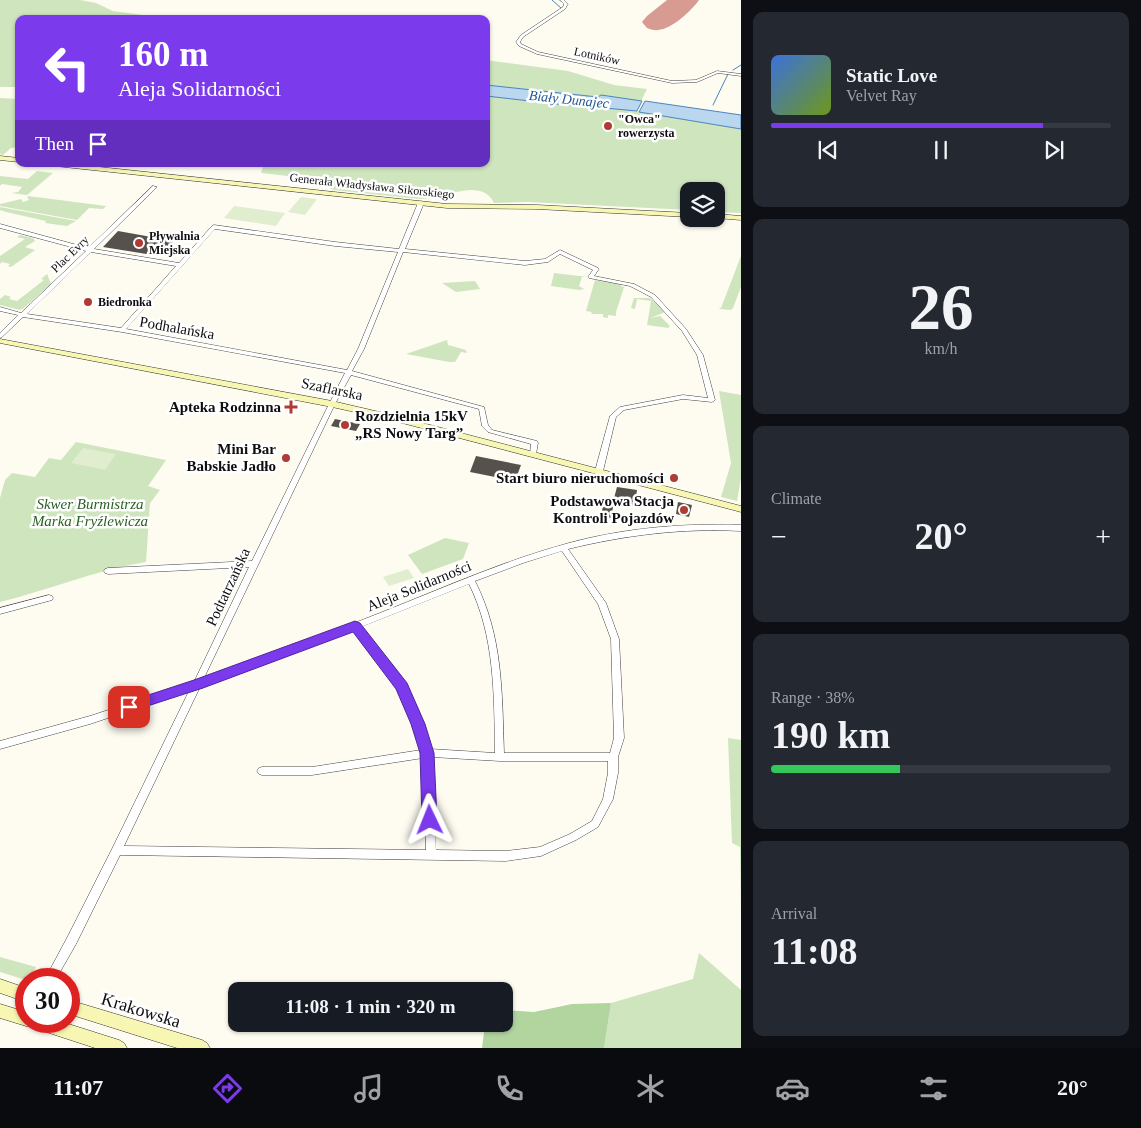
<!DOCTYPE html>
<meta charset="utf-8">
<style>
body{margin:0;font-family:Georgia,serif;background:#242831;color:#f1f3f6;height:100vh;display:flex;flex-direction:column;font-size:19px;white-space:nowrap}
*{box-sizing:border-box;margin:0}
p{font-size:16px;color:#9ea1a6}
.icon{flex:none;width:28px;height:28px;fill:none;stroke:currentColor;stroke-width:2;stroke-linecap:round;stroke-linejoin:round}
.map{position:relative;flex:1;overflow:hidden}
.drawer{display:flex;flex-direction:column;gap:12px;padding:12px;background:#0d0f14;width:400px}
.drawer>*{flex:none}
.top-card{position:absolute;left:15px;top:15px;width:475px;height:152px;border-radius:10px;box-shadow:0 1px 4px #0004;background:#7c3aed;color:#fff;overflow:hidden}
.fabs{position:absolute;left:680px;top:182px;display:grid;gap:10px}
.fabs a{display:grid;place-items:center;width:45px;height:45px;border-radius:10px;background:#171b24;box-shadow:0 1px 4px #0004;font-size:25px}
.speed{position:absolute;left:15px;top:968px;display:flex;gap:10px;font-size:25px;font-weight:700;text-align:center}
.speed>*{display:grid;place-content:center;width:65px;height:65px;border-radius:50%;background:#171b24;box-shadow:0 1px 4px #0004;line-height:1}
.speed .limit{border:8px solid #d22;background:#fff;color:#111}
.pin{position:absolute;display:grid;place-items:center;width:42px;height:42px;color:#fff;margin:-21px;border-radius:10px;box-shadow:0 2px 8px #0006}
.me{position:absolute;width:55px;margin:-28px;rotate:358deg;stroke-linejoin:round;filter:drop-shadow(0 0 4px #0008)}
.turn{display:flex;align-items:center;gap:18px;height:105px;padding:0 20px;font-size:22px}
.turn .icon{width:65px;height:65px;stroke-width:2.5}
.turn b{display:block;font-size:35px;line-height:42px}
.then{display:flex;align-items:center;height:48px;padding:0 20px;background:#0003;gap:10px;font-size:19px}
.big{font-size:38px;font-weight:700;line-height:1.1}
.drawer .tile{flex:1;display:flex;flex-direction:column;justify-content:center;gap:8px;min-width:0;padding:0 18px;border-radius:10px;background:#242831}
.drawer .dial{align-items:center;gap:0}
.dial b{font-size:65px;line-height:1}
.song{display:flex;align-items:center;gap:15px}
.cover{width:60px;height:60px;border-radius:8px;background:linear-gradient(135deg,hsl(220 70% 55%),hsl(80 70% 35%))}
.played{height:5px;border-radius:2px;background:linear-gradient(90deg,#7c3aed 80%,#363941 80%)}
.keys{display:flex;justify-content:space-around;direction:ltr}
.heat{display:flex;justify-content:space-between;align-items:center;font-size:28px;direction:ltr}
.charge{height:8px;border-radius:4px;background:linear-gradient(90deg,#34c759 38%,#363941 0)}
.trip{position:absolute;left:228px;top:982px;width:285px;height:50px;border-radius:10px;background:#171b24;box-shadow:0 1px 4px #0004;font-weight:700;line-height:50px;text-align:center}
.dock{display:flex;height:80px;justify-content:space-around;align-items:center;background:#090b0e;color:#9ea1a6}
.dock .icon{width:35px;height:35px}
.dock .on{color:#7c3aed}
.dock b{font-size:22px;color:#f1f3f6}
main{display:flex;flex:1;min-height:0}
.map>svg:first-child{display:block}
.green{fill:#cee5be}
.forest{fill:#b2d49f}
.pitch{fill:#e0edcf}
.water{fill:#bbd7f0;stroke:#4985bf}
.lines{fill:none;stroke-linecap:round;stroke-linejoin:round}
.stream{stroke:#4985bf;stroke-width:1}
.runway{fill:#d79b92;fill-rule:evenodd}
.building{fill:#56514c}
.street-casing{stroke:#414141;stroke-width:1}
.secondary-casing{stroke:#303030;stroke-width:1}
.street{fill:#fff;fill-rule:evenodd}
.secondary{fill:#f7f6b3;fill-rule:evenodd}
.route{fill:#7c3aed;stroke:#51269a}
.poi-dot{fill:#b03a34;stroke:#fff;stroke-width:2}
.labels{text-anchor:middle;stroke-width:5;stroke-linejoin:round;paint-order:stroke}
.far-street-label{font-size:12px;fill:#0e0e0e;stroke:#fff}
.far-poi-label{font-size:12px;font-weight:bold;fill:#0e0e0e;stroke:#fff;text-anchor:start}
.far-water-label{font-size:14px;font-style:italic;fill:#245894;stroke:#fff}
.street-label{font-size:15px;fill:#0e0e0e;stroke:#fff}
.poi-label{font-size:15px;font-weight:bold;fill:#0e0e0e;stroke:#fff;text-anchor:end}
.park-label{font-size:15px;font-style:italic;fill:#2c6025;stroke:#fff}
.near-street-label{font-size:18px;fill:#0e0e0e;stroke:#fff}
</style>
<main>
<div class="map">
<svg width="741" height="1048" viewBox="0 0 741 1048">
<rect width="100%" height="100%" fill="#fefcf1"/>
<g class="green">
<path d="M0 0H80L96 3 113 11 173 19H19V87H0Z"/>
<path d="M486 60 568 71 614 85 647 89 641 101 486 85Z"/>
<path d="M486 96 637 111 741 129V213L716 212V191H689V210L528 202 494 203C481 176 442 200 419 199L334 190 306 178 261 173 264 164H486Z"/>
<path d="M0 98 19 99V147L11 148 3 155 0 154Z"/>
<path d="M37 171 53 173 27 195 11 193 18 192 22 187 2 184 0 186V176L28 179Z"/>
<path d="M28 196 106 206 103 209 89 208 77 220 0 206V204L21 199 23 202 29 200 27 197Z"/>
<path d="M0 207 76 221 67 226 45 223 46 221 6 212 0 210Z"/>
<path d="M20 235 33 238 35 241 25 247 35 250 11 267 8 266 10 264 2 262 0 264V256L25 239 17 237Z"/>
<path d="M741 256V287L733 308 731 310 720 309 719 308H721Z"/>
<path d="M554 273 588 277H582L579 286 584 289 579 290 551 286Z"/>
<path d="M47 274 51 284 24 308 20 310 0 305V299L5 295 11 297 9 299 17 301 44 280 41 279Z"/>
<path d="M595 280 620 283 621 286 624 287 616 312V316L608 315V318L603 317V314H591L592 312 586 311Z"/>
<path d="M475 281 480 289 456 292 442 283Z"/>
<path d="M634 298H650L665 312 651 318 660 316 670 326 668 328 647 325 651 301 637 299 635 309 631 308Z"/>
<path d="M447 340 448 345 466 350 467 353 461 352 455 362H449L406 354Z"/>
<path d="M719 391 741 395V478L737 501 721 497 731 463Z"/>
<path d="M76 442 166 460 148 486 160 490 150 503 146 562C96 570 49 590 0 602V498L5 480 12 473 35 477 49 458 61 460Z"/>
<path d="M445 538 469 543 463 559 422 574 408 555Z"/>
<path d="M728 738 741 740V910L740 847 732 843Z"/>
<path d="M699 953 741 990V1048H604L611 1003 693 979Z"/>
<path d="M0 957 36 967 29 979 26 980 0 972Z"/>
</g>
<path class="forest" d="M611 1003 604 1048H482L485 1024H504V1010L534 1012 572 1004Z"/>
<g class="pitch">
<path d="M301 197 317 199 305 215 288 212Z"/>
<path d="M234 206 285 213 276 226 224 218Z"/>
<path d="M83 448 116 454 105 470 71 463Z"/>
<path d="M408 569 414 578 389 586 383 577Z"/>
</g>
<g class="water">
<path d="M486 85 598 97 601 95 642 101 637 111 605 108 603 109 594 106H574L486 96Z"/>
<path d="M645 101 741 115V129L639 112Z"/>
</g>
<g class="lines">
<g class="stream">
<path d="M552 0 561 8"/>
<path d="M733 70 741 65"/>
<path d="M713 105 728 74"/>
</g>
<path class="runway" d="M667 0H699C691 11 672 29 658 30 655 31 650 29 647 28L642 22 647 16Z"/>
</g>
<g class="building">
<path d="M118 231 174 241 159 256 103 247Z"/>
<path d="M335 419 360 424 356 431 331 426Z"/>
<path d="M476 456 521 465 515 481 470 472Z"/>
<path d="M617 487 637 490 635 506 613 502Z"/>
<path d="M604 500 614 502 611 518 601 516Z"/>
<path d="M678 502 692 505 689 517 676 514Z"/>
</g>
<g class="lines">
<defs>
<g id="street">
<path d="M560 0H564L568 4 565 9 523 37 520 42 521 44 538 52 672 81 696 80 717 71 741 74V76L718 73 697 82 672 83 537 54 519 46 516 42 521 35 563 7 564 4Z"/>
<path d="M153 186 157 187 94 249 179 263 212 226 214 225 335 242 399 249 418 203 421 201 424 203 405 249 525 261 545 259 560 250 598 268 599 269 594 276 634 284 655 295 686 329 703 355 715 400 712 402 683 399 624 410 616 417 603 471 599 473H596L595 471 610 416 620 407 683 395 708 398 697 355 682 331 651 297 630 286 589 278 588 277 593 270 560 254 548 262 525 265 403 252 364 349 352 371 484 407 488 425 492 430 537 441 538 443 536 454 533 456 530 454 531 444 488 432 482 426 479 409 351 375 335 404 204 678C265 657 325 635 385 611 445 587 506 560 569 543 625 528 683 523 741 525V531C682 528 626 535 568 549L606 603 619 639 624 738 618 757V773L613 799 598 827 576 840 541 856 506 861 120 855 76 944 56 979H45L68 936 113 847 189 691 90 724 0 749V741L90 716 194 682 249 567 108 574 105 573 104 571 105 569 108 568 252 561 329 404 345 373 122 332 23 317 2 337 0 338V333L18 315 0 311V307L21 313 86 251 0 228V224L88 248ZM215 229 335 246 398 252 358 349 347 370 126 329ZM91 252 176 266 121 328 27 314ZM562 551 598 604 611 639 614 738 610 753H504C502 693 503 636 475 581L523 563ZM469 584C495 636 494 695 495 753L430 749 423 724 405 685 361 627ZM353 630 398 689 413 724 421 750 312 767H262L259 768 257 771 259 774 262 775H312L423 758 426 850 124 846 200 687ZM432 757 500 761H608V773L603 799 592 821 570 834 540 847 506 851 436 850Z"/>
<path d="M49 595 52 596 53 598 52 600 0 614V608Z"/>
</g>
<g id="secondary">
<path d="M0 156 19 158V162L0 160Z"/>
<path d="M52 164H71L447 204 537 205 689 213V217L537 209 447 208 55 166Z"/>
<path d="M716 214 741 216V220L716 218Z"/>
<path d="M0 339 332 401 388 414 741 506V512L387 419 332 407 0 343Z"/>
<path d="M0 979 26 988V1002L0 993Z"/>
<path d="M69 1000 202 1040 207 1043 210 1048H177L69 1014Z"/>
<path d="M0 1004 26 1012V1021H59L119 1040 124 1043 127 1048H95L28 1026H26L0 1018Z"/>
</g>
</defs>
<use href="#street" class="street-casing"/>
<use href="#secondary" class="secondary-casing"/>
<use href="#street" class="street"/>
<use href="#secondary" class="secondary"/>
</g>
<path class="route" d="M355 621 360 623 407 683 425 724 434 753 437 820 435 825 430 827 424 825 422 820 420 753 411 724 396 689 353 632 203 688 129 712 124 711 123 707 124 703 194 680Z"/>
<g class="poi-dot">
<circle cx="608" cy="126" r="5"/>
<circle cx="139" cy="243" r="5"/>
<circle cx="88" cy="302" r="5"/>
<path d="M288.5 399.5h5v5h5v5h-5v5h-5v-5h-5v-5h5z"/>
<circle cx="345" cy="425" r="5"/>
<circle cx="286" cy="458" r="5"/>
<circle cx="674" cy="478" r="5"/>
<circle cx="684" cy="510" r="5"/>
</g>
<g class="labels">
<g class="far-street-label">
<text transform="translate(597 56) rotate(12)" y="4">Lotników</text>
<text transform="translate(372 186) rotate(6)" y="4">Generała Władysława Sikorskiego</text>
<text transform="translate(70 254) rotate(-44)" y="4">Plac Evry</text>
</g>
<g class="far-poi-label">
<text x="618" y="123">"Owca"<tspan x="618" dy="14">rowerzysta</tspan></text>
<text x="149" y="240">Pływalnia<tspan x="149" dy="14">Miejska</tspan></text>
<text x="98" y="306">Biedronka</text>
</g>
<g class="far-water-label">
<text transform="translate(569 99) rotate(6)" y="5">Biały Dunajec</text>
</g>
<g class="street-label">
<text transform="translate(177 328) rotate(10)" y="5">Podhalańska</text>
<text transform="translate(332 389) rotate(12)" y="5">Szaflarska</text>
<text transform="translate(419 586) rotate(-22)" y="5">Aleja Solidarności</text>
<text transform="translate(228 587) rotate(-65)" y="5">Podtatrzańska</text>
</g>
<g class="poi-label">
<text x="281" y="412">Apteka Rodzinna</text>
<text x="355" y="421" text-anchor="start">Rozdzielnia 15kV<tspan x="355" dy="17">„RS Nowy Targ”</tspan></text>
<text x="276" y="454">Mini Bar<tspan x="276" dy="17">Babskie Jadło</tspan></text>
<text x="664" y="483">Start biuro nieruchomości</text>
<text x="674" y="506">Podstawowa Stacja<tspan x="674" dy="17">Kontroli Pojazdów</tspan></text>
</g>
<g class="park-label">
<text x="90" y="509">Skwer Burmistrza<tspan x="90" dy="17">Marka Fryźlewicza</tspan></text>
</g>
<g class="near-street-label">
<text transform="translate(141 1010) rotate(17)" y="6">Krakowska</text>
</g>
</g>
</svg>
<div class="fabs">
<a><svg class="icon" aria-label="layers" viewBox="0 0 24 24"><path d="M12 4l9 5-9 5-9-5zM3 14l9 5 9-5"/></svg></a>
</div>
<div class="speed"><div class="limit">30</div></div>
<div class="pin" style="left:129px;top:707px;background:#d93025"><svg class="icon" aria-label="arrive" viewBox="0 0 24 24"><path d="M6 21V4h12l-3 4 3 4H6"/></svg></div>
<svg class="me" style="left:430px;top:820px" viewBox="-20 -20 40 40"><path d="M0-17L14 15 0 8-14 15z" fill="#7c3aed" stroke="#fff" stroke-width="4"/></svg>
<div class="trip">11:08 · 1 min · 320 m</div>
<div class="top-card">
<div class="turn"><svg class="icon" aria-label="left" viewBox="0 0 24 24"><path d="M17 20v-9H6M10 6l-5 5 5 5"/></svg><div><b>160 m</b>Aleja Solidarności</div></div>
<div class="then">Then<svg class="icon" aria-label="arrive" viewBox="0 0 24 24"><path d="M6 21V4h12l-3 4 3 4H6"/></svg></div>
</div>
</div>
<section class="drawer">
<div class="tile">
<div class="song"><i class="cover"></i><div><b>Static Love</b><p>Velvet Ray</p></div></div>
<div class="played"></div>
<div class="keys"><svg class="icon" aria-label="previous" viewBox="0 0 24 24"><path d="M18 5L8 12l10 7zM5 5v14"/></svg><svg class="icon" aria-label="pause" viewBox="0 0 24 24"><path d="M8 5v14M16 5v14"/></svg><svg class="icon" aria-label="next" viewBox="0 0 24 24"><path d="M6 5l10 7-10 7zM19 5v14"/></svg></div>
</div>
<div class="tile dial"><b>26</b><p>km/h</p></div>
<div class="tile"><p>Climate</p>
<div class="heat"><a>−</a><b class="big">20°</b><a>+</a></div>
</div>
<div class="tile"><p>Range · 38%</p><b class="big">190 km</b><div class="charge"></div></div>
<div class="tile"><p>Arrival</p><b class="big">11:08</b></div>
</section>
</main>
<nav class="dock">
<b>11:07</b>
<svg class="icon on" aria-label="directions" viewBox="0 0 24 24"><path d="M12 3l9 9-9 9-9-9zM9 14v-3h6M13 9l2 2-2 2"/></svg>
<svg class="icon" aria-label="music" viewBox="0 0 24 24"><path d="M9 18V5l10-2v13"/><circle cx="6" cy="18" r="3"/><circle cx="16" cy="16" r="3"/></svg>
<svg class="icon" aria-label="phone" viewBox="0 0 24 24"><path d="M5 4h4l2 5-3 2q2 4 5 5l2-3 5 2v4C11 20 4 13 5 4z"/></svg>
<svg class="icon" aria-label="climate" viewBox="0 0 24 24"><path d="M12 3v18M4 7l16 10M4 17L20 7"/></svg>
<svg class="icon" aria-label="car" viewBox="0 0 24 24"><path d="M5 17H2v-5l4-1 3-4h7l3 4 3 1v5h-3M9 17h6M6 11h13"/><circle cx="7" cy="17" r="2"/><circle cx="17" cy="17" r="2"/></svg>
<svg class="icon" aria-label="filters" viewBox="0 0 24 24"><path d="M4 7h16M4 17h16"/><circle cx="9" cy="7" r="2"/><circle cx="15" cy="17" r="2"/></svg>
<b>20°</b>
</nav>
